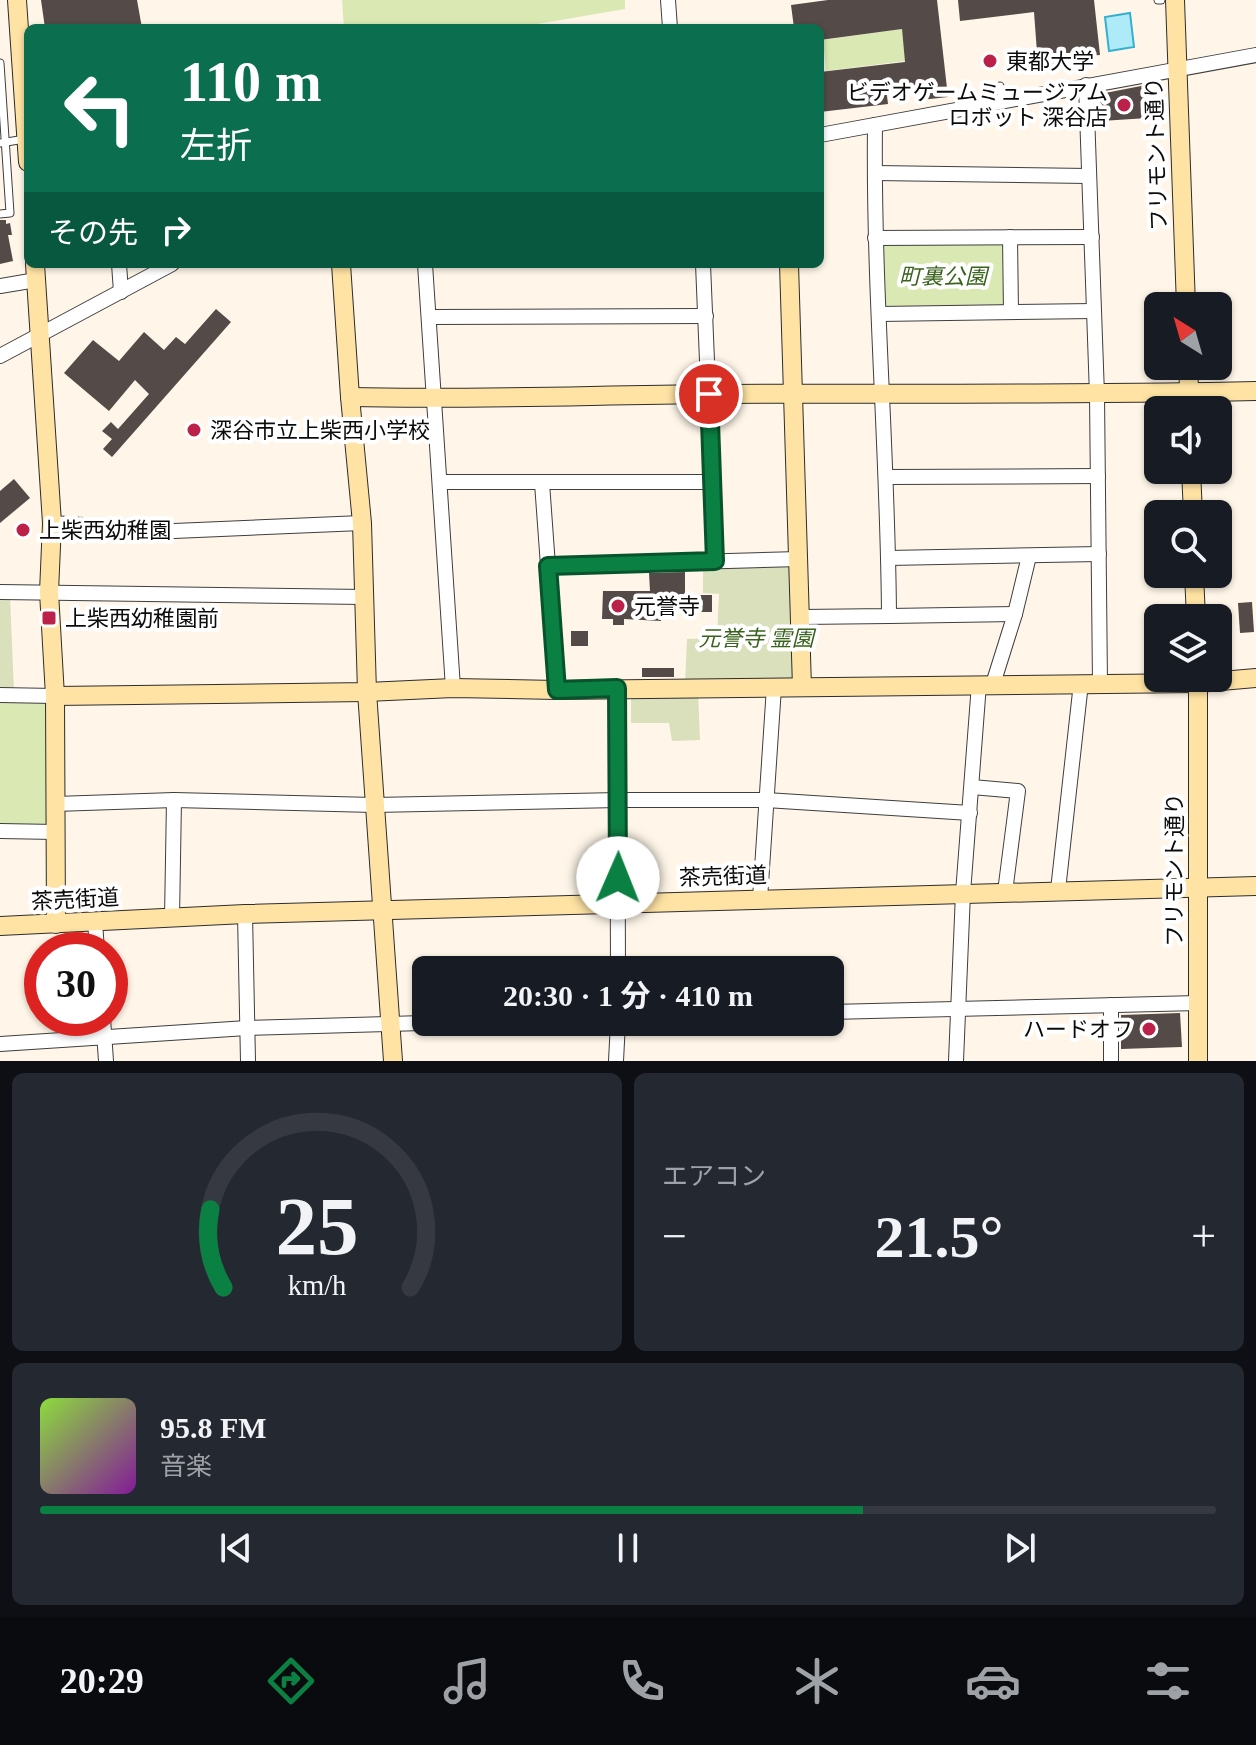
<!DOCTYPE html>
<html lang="ja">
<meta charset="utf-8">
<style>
body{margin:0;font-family:"Times New Roman","Noto Sans JP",serif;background:#242831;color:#f1f3f6;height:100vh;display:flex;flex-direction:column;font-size:30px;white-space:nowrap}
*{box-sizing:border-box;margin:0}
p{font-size:26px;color:#9ea1a6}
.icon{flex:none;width:44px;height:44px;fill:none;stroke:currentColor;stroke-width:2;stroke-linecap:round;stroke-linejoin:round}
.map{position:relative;height:1061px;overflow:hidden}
.drawer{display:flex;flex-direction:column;gap:12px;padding:12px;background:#0d0f14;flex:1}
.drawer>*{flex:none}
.hud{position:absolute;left:24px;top:24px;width:800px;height:244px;border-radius:12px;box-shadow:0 2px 6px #0004;background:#0b6e4f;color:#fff;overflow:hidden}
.needle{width:52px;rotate:323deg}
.fabs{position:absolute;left:1144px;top:292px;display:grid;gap:16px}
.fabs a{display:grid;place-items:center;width:88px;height:88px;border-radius:12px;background:#171b24;box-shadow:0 2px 6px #0004;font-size:40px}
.speed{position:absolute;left:24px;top:932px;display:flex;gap:16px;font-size:40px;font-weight:700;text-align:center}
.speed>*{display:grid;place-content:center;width:104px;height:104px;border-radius:50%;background:#171b24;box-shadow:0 2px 6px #0004;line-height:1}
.speed .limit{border:12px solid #d22;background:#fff;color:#111}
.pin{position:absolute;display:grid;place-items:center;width:68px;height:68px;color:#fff;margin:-34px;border:4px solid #fff;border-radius:50%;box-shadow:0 2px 8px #0007}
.me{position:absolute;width:88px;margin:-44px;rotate:1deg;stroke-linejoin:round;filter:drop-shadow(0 0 6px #0008)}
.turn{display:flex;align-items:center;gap:28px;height:168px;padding:0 24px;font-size:36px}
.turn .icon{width:104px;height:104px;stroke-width:2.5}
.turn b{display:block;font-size:56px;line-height:68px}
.then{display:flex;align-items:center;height:76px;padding:0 24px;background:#0003;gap:16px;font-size:30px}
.big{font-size:60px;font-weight:700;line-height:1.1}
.drawer .widget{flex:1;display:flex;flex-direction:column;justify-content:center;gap:12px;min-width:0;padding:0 28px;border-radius:12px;background:#242831}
.drawer .dial{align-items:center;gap:0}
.dial svg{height:208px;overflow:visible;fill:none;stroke:#363941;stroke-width:7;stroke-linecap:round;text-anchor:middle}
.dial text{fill:#f1f3f6;stroke:none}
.song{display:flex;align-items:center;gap:24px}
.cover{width:96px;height:96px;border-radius:12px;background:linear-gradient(135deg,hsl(90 70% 55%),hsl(290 70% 35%))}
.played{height:8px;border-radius:4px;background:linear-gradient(90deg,#0b8043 70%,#363941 70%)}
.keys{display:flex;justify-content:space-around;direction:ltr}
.heat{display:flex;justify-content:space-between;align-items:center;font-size:44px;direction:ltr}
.drawer .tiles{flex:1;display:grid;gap:12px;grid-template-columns:1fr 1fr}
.widget:last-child{grid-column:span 2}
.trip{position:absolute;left:412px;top:956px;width:432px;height:80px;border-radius:12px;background:#171b24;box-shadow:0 2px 6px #0004;font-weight:700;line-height:80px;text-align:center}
.tabs{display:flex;height:128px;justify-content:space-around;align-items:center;background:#090b0e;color:#9ea1a6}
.tabs .icon{width:56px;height:56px}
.tabs .on{color:#0b8043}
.tabs b{font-size:36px;color:#f1f3f6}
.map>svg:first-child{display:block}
.green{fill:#dae9b3}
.cemetery{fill:#dbe0bc}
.water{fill:#aeeaf7;stroke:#34b0ce;stroke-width:2}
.building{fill:#544a47}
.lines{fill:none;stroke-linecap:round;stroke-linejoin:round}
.lane-casing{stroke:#3e3e3e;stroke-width:9}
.street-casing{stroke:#3e3e3e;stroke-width:16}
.secondary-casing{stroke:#2d2d2d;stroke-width:20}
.lane{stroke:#fff;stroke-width:7}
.street{stroke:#fff;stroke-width:14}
.secondary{stroke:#ffe3a4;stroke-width:18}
.route-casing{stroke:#07532c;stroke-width:20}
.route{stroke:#0b8043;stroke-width:14}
.poi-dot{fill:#bc2249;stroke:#fff;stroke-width:3}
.labels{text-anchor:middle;stroke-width:8;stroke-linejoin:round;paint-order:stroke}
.poi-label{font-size:22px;fill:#0b0b0b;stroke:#fff;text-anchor:start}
.street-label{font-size:22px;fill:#0b0b0b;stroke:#fff}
.park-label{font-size:22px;font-style:italic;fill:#39631c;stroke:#fff}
</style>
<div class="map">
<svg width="1256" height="1061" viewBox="0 0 1256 1061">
<rect width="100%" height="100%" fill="#fff6e9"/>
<g class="green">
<path d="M342 0H625V9L514 28H344Z"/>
<path d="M902 29 905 61 826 71 823 40Z"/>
<path d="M1010 237 1011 312 879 314 875 238Z"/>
<path d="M0 695 55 696 56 832 0 831Z"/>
</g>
<g class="cemetery">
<path d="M794 564 797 680 685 683 687 639 717 638 719 594 703 593V567Z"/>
<path d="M0 596H10L14 691H0Z"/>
<path d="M698 693 700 740 672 741 669 723H631V694Z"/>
</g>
<path class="water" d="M1130 13 1134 47 1109 51 1105 17Z"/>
<g class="building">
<path d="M41 0H137L142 28H45Z"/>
<path d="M828 0H937L948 97 921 100 920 85 886 88 888 104 820 112V72L905 62 902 29 820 40V28H794L791 5Z"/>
<path d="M958 0H1094L1100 55 1068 57 1061 64 1038 66 1034 12 960 21Z"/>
<path d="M1146 85 1148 118 1101 121 1100 94Z"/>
<path d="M0 220H6V224L10 223 12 235H8L13 261 0 264Z"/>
<path d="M216 309 231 322 112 457 103 449 112 439 102 431 111 422 118 429 149 394 135 380 109 411 64 373 93 340 119 361 144 332 164 350 176 337 185 344Z"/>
<path d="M14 479 30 498 0 523V491Z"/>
<path d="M685 572V593L687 595H712V612H661V621L624 619V625H613V619H602L603 591H650L649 573Z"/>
<path d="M1252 602 1254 632 1240 633 1238 603Z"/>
<rect x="571" y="631" width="17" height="15"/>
<rect x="642" y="668" width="32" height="9"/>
<path d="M1180 1013 1182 1047 1121 1049V1015Z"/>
</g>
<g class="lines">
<defs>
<g id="lane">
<path d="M1158 0H1161"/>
<path d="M0 63 10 213 0 214"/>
<path d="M1000 86 1002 101"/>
<path d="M0 143 25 139"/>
</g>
<g id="street">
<path d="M668 0 670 28"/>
<path d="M1086 85 1097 395 1100 683"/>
<path d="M820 135 1256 55"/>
<path d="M875 173 1089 176"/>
<path d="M1010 237 1011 312"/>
<path d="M875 238 1092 237"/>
<path d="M119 264 121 292"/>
<path d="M425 264 453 688"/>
<path d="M0 286 36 280"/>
<path d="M879 314 1094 311"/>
<path d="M429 317 706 316"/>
<path d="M0 356 172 264"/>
<path d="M886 477 1098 476"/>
<path d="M440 482H712L703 264"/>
<path d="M712 482 715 561"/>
<path d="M542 483 557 690"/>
<path d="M52 523 174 531 362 523"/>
<path d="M888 558 1099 554"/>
<path d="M548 566 799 559"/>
<path d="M0 592 364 597"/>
<path d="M889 616 1015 614"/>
<path d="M801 617 889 616C888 452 873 288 875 125"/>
<path d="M993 684 1015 614 1029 556"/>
<path d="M617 688 618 970"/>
<path d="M0 695 55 696"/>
<path d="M972 787 1018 791 1005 892"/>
<path d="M55 804 174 800 374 805 619 800H766L970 813"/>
<path d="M0 831 56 832"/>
<path d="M1058 890 1081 683"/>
<path d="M760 899 774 687"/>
<path d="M245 914 248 1061"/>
<path d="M172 918 174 800"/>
<path d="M95 922 97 950"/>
<path d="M830 1012 1198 1003"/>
<path d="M103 1018 106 1061"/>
<path d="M0 1044 247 1028 459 1022"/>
<path d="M616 1061 618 1022"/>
<path d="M956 1061 963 893 979 684"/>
<path d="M1111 1061V1005"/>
</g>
<g id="secondary">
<path d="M17 0 28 162"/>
<path d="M1175 0 1186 306"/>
<path d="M35 264 52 523 49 592 55 696 56 924"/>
<path d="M341 264 350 397 362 523 367 692 393 1061"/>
<path d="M789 264 802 687"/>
<path d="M1188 366 1190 410"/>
<path d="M350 397C471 400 591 395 712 394 894 393 1075 395 1256 391"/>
<path d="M1191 470 1193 514"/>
<path d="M1194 574 1196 618"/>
<path d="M1198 678V1061"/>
<path d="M55 696 367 692 453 688 557 690 1198 683 1256 678"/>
<path d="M0 926 245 914 1256 886"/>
</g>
</defs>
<use href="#lane" class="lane-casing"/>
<use href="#street" class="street-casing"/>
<use href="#secondary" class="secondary-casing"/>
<use href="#lane" class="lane"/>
<use href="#street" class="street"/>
<use href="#secondary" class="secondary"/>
</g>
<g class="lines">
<defs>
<path id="route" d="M618 878 617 688 557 690 548 566 715 561 709 394"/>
</defs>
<use href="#route" class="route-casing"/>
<use href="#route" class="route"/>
</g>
<g class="poi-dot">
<circle cx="990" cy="61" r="8"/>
<circle cx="1124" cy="105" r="8"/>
<circle cx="194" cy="430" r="8"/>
<circle cx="23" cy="530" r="8"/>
<circle cx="618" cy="606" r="8"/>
<rect x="41" y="610" width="16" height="16" rx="4"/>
<circle cx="1149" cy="1029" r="8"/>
</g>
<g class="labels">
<g class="poi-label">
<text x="1006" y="69">東都大学</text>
<text x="1108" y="100" text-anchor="end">ビデオゲームミュージアム<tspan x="1108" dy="25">ロボット 深谷店</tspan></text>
<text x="210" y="438">深谷市立上柴西小学校</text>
<text x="39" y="538">上柴西幼稚園</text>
<text x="634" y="614">元誉寺</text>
<text x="65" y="626">上柴西幼稚園前</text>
<text x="1133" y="1037" text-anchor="end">ハードオフ</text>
</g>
<g class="street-label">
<text transform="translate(1156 154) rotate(-92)" y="8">フリモント通り</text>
<text transform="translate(1174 870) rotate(-90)" y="8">フリモント通り</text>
<text transform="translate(723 876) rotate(-2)" y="8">茶売街道</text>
<text transform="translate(75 899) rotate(-3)" y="8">茶売街道</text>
</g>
<g class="park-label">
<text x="943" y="284">町裏公園</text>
<text x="756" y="646">元誉寺 霊園</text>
</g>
</g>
</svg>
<div class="fabs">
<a><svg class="needle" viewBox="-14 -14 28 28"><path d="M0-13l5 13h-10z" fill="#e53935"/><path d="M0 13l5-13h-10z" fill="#9ea1a6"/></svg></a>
<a><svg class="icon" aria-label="sound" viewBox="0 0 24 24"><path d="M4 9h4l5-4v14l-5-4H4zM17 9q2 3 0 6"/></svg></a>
<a><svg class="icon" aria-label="search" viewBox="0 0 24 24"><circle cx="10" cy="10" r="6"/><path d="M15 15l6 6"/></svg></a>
<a><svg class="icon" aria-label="layers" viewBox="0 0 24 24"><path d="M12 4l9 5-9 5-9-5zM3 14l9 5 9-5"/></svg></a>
</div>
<div class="speed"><div class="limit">30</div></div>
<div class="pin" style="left:709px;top:394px;background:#d93025"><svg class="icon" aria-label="arrive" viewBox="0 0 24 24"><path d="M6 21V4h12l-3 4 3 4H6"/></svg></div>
<svg class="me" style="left:618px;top:878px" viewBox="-20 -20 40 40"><circle r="19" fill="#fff"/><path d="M0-13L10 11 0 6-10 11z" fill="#0b8043"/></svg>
<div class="trip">20:30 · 1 分 · 410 m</div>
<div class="hud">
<div class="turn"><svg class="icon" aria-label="left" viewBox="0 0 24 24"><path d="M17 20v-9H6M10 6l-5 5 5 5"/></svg><div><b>110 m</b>左折</div></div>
<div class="then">その先<svg class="icon" aria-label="right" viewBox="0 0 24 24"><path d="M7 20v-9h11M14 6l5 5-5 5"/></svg></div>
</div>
</div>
<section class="drawer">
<div class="tiles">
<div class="widget dial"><svg viewBox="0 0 100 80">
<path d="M14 69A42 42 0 1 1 86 69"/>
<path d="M14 69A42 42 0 0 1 9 39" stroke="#0b8043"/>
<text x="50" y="56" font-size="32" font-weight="700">25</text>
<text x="50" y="72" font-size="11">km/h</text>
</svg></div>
<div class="widget"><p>エアコン</p>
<div class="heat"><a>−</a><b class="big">21.5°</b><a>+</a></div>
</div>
<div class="widget">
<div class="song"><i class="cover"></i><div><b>95.8 FM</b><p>音楽</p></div></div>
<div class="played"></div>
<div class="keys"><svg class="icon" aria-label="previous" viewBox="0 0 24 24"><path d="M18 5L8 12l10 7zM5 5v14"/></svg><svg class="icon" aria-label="pause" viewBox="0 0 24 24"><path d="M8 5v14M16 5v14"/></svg><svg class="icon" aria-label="next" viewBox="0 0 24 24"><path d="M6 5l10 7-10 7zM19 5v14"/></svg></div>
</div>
</div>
</section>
<nav class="tabs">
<b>20:29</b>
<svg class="icon on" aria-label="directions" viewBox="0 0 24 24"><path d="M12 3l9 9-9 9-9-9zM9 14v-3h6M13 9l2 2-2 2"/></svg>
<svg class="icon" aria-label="music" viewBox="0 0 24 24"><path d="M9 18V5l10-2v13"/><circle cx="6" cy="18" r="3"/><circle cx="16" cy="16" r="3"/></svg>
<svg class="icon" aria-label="phone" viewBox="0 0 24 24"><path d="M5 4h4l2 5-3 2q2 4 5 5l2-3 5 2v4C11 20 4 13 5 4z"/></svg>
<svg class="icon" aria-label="climate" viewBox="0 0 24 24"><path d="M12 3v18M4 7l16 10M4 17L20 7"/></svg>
<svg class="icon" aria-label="car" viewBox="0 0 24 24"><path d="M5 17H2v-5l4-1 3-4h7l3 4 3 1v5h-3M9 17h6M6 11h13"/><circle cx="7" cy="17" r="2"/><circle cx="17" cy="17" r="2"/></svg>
<svg class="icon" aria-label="filters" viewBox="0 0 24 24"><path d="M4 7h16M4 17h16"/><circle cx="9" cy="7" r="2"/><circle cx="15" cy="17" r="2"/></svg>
</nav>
